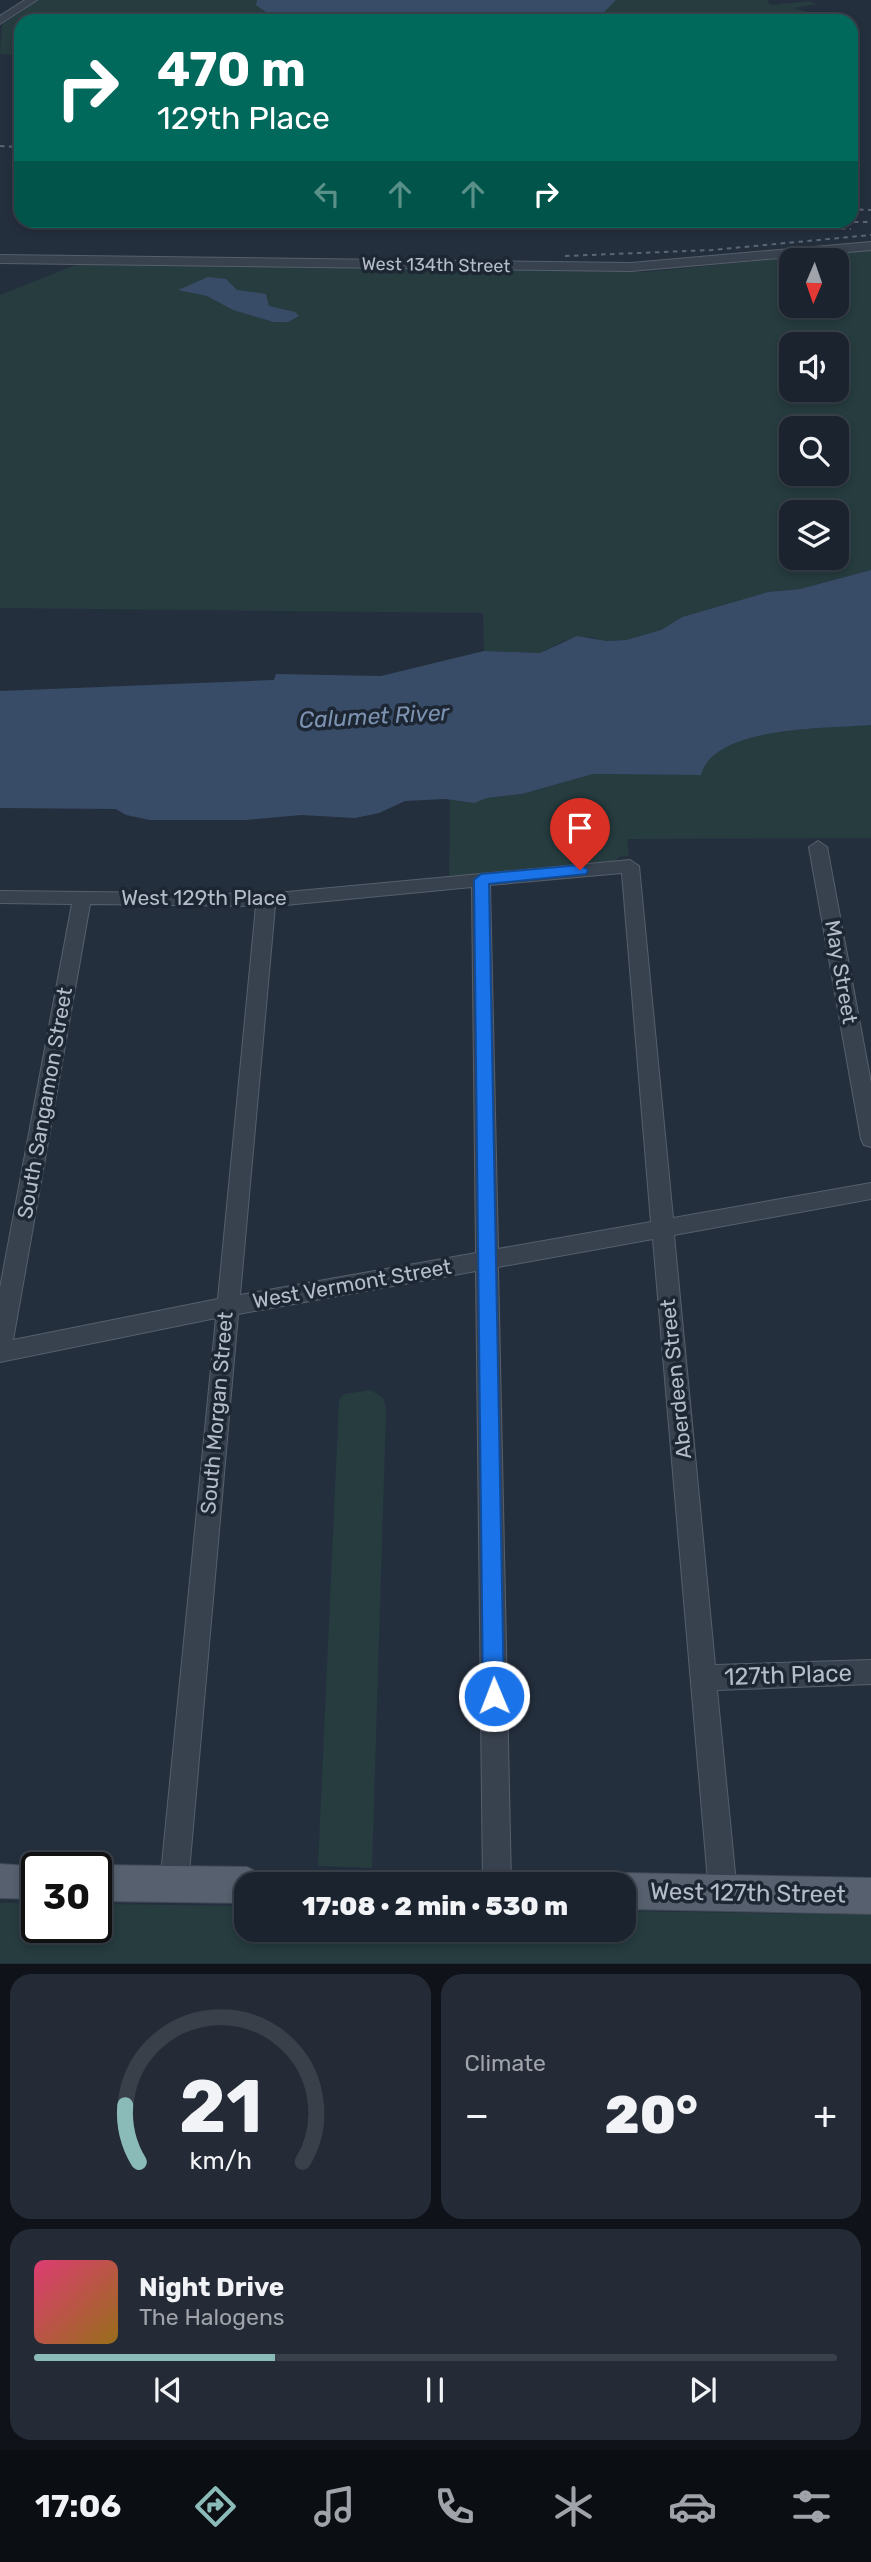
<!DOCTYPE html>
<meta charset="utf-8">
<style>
body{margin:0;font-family:Rubik,sans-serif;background:#242b36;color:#f1f3f6;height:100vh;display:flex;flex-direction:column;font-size:26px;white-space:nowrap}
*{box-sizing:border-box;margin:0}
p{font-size:23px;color:#a0a4aa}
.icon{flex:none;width:38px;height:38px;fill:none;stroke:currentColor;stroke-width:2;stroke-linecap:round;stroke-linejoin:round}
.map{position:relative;height:1964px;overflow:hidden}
.panel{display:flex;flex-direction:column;gap:10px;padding:10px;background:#0f1319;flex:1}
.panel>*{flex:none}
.top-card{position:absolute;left:14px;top:14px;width:844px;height:214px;border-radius:21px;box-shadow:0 4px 10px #0003,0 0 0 2px #39404a;background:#00695c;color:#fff;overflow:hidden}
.needle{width:46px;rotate:182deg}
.tools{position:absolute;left:779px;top:248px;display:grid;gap:14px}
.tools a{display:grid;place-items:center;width:70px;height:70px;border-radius:14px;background:#1b232e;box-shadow:0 4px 10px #0003,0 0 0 2px #39404a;font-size:35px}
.speed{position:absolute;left:21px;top:1852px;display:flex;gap:14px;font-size:35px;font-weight:700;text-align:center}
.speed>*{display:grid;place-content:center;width:91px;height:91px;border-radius:50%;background:#1b232e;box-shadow:0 4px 10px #0003,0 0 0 2px #39404a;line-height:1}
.speed .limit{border:4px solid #111;border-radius:10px;background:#fff;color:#111}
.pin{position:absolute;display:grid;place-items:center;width:60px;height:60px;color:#fff;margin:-72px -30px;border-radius:50% 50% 50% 0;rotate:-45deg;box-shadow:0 0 7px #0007}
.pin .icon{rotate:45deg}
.me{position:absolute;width:77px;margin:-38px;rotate:359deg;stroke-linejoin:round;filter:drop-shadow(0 0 5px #0008)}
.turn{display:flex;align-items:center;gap:24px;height:147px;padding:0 28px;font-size:32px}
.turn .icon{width:91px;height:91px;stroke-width:2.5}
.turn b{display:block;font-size:49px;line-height:60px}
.lanes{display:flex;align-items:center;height:66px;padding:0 28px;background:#0003;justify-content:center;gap:35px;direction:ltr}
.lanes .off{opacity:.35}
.big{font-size:52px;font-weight:800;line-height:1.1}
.panel .tile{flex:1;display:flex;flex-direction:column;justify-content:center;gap:10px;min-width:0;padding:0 24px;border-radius:21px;background:#242b36}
.panel .dial{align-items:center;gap:0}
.dial svg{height:182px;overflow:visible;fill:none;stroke:#39404a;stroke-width:7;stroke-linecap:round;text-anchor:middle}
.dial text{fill:#f1f3f6;stroke:none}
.song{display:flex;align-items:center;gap:21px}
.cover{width:84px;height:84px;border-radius:10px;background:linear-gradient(135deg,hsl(340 70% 55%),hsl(40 70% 35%))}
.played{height:7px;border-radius:4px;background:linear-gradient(90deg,#8bbbb9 30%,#39404a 30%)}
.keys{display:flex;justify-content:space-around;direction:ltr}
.heat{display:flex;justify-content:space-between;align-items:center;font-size:38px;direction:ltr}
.panel .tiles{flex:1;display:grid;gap:10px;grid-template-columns:1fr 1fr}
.tile:last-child{grid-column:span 2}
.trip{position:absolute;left:234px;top:1872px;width:402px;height:70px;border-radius:21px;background:#1b232e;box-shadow:0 4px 10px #0003,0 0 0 2px #39404a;font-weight:800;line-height:70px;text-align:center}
.dock{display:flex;height:112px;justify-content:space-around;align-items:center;background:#0b0e12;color:#a0a4aa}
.dock .icon{width:49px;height:49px}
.dock .on{color:#8bbbb9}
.dock b{font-size:32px;color:#f1f3f6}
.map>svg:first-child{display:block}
.green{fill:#263c3f;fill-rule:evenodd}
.water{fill:#394c67}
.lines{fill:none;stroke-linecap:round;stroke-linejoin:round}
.minor-casing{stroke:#565f6c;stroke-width:2}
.major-casing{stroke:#414a57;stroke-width:2}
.minor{fill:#38414e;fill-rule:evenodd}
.major{fill:#56606e;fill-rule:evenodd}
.rail{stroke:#5a6575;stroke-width:2;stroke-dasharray:4.5 4.5;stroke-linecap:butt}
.route{fill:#1a73e8;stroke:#114b97;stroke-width:2}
.labels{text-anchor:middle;stroke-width:7;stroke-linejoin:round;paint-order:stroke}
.far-street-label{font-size:18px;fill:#b4bcc9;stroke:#1d2633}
.street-label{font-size:21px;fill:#b4bcc9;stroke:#1d2633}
.water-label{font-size:23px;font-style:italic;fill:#7c92b1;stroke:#1d2633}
.near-street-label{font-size:24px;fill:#b4bcc9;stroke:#1d2633}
</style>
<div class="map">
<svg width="871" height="1964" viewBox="0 0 871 1964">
<rect width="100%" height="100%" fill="#242f3e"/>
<g class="green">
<path d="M37 0H769L767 2 772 5 810 1 816 4 794 8 818 15 822 21H771L762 15 749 13 747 16 755 21H21V55L0 54 2 25Z"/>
<path d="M871 249V570L800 589 768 592 682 617 661 630 626 640 607 641 590 637 563 641 540 653 484 651 483 613 0 608V295L78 264 646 272ZM791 261H836V306H791ZM791 345H836V390H791ZM791 429H836V474H791ZM791 513H836V558H791Z"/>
<path d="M871 725V838L627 839 629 856 619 857 613 863 449 876 450 800 473 803 487 798 522 794 593 774 700 775C715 725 826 729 871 725Z"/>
<path d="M371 1390 384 1399 386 1412 372 1868 318 1866 339 1401 344 1394Z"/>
<path d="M0 1903H37V1927H96V1904L247 1906V1930H625V1911L871 1915V1963H0Z"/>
</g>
<g class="water">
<path d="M257 0H616L604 12 548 21H279L256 5Z"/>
<path d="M208 277 226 279 237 290 266 294 269 306 295 312 299 316 288 322H274L233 310 207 296 178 290Z"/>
<path d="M871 570V725C827 729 714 725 701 775L593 774 522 794 487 798 474 803 445 799 405 801 379 813 355 818 301 815 245 820H150L126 815 116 809 0 808V691L274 680 276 674 381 676 484 651 540 653 577 636 607 641 626 640 661 630 682 617 768 592 800 589Z"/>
</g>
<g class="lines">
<defs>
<g id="minor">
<path d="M25 0H37L0 24V16Z"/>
<path d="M871 242V250L631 271 0 263V255L631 263Z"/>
<path d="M818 841 827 847 871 1083V1147L864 1145 861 1139 809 847Z"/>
<path d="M630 860 639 866 673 1218 871 1183V1199L674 1235 715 1665 871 1660V1684L717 1690 737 1893 733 1903 723 1907 713 1903 709 1893 653 1239 498 1267 511 1885H483L476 1271 238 1314 188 1884 184 1894 174 1898 164 1894 160 1884 216 1318 0 1362V1288L72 904 0 903V891L266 894ZM622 873 651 1222 498 1249 490 885ZM472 887 476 1253 240 1295 275 906ZM90 904 256 906 218 1299 13 1340Z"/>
</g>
<g id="major">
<path d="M0 1864 44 1867H37V1899L0 1898Z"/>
<path d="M96 1865 247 1867 259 1873 264 1885H247V1903L96 1901V1867H92Z"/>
<path d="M625 1873 871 1878V1914L625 1909V1885H610L613 1879Z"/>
</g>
</defs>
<use href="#minor" class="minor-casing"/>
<use href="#major" class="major-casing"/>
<use href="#minor" class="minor"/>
<use href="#major" class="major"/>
<g class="rail">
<path d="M0 146 21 147"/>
<path d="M850 209 871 210"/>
<path d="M616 220 851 229"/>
<path d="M845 222H871"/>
<path d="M565 256 712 250 871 235"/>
</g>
</g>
<path class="route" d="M580 865 588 870 586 874 489 884 504 1696 501 1703 494 1706 486 1703 483 1696 474 880 481 874Z"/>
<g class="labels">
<g class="far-street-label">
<text transform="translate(436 265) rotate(1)" y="6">West 134th Street</text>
</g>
<g class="street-label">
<text x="204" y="905">West 129th Place</text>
<text transform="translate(841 972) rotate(80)" y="7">May Street</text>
<text transform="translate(45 1103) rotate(-80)" y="7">South Sangamon Street</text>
<text transform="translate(352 1284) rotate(-10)" y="7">West Vermont Street</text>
<text transform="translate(676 1379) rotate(-96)" y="7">Aberdeen Street</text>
<text transform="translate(217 1413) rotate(-85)" y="7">South Morgan Street</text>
</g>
<g class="water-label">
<text transform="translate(374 716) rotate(-3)" y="8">Calumet River</text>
</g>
<g class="near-street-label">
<text transform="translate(788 1675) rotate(-2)" y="8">127th Place</text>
<text transform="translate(748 1893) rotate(1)" y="8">West 127th Street</text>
</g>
</g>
</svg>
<div class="tools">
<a><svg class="needle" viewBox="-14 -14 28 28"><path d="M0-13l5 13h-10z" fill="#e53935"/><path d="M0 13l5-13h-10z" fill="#a0a4aa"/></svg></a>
<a><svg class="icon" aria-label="sound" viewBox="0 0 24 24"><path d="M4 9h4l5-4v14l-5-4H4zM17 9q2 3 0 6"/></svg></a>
<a><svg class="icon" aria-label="search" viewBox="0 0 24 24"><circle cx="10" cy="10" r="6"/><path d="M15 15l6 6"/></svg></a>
<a><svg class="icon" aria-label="layers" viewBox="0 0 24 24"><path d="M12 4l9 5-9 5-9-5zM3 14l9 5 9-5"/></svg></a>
</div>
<div class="speed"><div class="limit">30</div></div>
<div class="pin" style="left:580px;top:870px;background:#d93025"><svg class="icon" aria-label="arrive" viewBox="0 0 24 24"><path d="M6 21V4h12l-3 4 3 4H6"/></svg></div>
<svg class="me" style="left:494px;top:1696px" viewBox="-20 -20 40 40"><circle r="17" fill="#1a73e8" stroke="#fff" stroke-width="3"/><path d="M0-11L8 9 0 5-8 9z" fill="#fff"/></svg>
<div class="trip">17:08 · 2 min · 530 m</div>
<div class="top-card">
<div class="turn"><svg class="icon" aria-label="right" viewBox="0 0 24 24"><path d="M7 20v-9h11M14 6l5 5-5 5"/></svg><div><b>470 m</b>129th Place</div></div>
<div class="lanes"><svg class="icon off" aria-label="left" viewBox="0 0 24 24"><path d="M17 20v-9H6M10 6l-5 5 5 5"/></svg><svg class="icon off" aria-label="ahead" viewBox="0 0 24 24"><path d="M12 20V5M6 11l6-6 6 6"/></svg><svg class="icon off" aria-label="ahead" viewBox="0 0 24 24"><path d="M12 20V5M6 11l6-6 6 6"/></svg><svg class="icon" aria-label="right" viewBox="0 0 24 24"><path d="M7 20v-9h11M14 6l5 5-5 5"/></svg></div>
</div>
</div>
<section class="panel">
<div class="tiles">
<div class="tile dial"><svg viewBox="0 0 100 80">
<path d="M14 69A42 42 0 1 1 86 69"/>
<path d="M14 69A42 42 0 0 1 8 44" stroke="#8bbbb9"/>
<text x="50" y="56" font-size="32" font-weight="700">21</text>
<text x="50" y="72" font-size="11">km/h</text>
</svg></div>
<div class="tile"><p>Climate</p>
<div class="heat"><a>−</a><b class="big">20°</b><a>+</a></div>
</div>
<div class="tile">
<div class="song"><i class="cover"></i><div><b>Night Drive</b><p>The Halogens</p></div></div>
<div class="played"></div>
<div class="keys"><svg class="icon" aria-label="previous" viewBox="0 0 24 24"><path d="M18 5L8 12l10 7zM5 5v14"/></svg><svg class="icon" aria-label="pause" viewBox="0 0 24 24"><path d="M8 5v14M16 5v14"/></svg><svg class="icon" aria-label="next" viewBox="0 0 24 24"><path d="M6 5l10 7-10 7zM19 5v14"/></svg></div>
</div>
</div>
</section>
<nav class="dock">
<b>17:06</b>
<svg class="icon on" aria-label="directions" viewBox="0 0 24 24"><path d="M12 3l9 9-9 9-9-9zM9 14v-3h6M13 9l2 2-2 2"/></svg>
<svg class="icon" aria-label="music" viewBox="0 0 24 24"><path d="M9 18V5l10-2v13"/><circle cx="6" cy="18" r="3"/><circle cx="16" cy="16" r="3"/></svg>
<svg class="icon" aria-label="phone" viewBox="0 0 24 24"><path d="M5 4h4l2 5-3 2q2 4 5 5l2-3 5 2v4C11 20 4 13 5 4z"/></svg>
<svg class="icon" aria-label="climate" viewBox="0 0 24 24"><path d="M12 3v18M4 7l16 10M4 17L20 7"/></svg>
<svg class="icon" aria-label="car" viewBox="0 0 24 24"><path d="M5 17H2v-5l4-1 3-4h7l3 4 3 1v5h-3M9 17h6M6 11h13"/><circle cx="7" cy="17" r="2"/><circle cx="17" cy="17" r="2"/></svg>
<svg class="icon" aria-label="filters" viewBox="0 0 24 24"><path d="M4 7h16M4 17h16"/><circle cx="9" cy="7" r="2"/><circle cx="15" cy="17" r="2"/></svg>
</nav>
